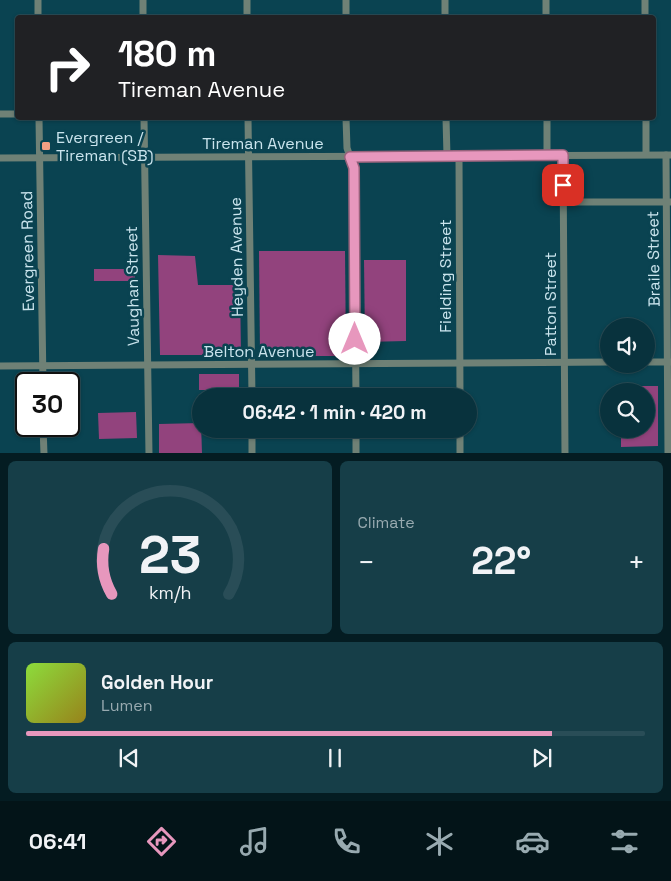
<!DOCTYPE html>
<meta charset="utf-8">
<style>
body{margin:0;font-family:"Space Grotesk",sans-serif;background:#163e48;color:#f1f3f6;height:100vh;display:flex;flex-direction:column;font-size:19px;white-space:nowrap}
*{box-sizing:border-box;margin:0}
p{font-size:16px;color:#98aab0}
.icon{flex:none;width:28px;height:28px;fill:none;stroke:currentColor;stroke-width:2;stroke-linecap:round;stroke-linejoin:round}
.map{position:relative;height:453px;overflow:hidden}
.side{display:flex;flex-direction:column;gap:8px;padding:8px;background:#041c22;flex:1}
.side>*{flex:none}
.banner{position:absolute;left:15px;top:15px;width:641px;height:105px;border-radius:5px;box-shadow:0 1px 4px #0004,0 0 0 1px #294d57;background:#202124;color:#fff;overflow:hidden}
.fabs{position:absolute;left:600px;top:318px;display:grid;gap:10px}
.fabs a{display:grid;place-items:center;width:55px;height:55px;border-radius:50%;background:#08323d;box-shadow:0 1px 4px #0004,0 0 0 1px #294d57;font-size:25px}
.speed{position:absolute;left:15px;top:372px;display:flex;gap:10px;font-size:25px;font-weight:700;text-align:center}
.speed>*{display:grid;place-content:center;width:65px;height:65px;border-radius:50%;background:#08323d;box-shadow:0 1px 4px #0004,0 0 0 1px #294d57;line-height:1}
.speed .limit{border:2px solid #111;border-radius:8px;background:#fff;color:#111}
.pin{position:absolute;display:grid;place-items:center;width:42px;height:42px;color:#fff;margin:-21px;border-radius:10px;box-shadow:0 2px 8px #0006}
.me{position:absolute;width:55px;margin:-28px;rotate:0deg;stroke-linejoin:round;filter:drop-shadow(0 0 4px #0008)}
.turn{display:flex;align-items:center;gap:18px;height:105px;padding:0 20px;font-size:22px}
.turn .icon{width:65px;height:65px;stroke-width:2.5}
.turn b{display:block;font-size:35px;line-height:42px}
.big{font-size:38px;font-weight:700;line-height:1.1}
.side .tile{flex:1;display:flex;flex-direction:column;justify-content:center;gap:8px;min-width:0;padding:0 18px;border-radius:8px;background:#163e48}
.side .dial{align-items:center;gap:0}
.dial svg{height:130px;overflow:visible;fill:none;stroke:#294d57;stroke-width:7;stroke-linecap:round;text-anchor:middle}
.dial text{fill:#f1f3f6;stroke:none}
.song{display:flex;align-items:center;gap:15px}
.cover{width:60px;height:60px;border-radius:8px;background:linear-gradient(135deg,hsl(90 70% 55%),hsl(50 70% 35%))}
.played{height:5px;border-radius:2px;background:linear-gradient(90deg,#e797bd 85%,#294d57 85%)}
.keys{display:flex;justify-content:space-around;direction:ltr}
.heat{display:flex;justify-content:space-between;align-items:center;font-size:28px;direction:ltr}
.side .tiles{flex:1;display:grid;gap:8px;grid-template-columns:1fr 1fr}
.tile:last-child{grid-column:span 2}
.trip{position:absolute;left:192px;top:388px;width:285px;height:50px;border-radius:25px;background:#08323d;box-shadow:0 1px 4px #0004,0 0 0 1px #294d57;font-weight:700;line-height:50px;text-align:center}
.tab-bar{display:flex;height:80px;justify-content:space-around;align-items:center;background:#031418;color:#98aab0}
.tab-bar .icon{width:35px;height:35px}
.tab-bar .current{color:#e797bd}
.tab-bar b{font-size:22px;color:#f1f3f6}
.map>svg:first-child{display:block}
.green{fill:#92437d}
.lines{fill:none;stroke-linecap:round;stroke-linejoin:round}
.minor{stroke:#6f8176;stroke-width:7}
.route-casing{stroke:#96627b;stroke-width:12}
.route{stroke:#e797bd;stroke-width:9}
.poi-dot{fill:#f39f83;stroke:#0a4351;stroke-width:2}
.labels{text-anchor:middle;stroke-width:5;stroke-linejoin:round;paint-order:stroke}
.poi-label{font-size:16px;fill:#cae4ed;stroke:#0a4351;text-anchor:start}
.street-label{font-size:16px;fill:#cae4ed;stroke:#0a4351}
</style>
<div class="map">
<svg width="671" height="454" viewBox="0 0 671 454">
<rect width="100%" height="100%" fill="#0a4351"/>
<g class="green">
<path d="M259 251H345L346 356H260Z"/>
<path d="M158 255 195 256 198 285H240L241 355H160Z"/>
<path d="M364 260H406V341L365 342Z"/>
<rect x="94" y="269" width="41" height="12"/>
<rect x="199" y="374" width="40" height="16"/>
<path d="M620 386H658V446L621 447V429H646V391H620Z"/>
<path d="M136 412 137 438 99 439 98 413Z"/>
<path d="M201 423 202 453H159V424Z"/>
</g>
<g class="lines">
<g class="minor">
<path d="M38 0V18"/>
<path d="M143 0V18"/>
<path d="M247 0V18"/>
<path d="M346 0V18"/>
<path d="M445 0V18"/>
<path d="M546 0V18"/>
<path d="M645 0V18"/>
<path d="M0 114H18"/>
<path d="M39 118 43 384"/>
<path d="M144 118 149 454"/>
<path d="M248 118 252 396"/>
<path d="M346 118 347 148 354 168 356 396"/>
<path d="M446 118 447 156"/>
<path d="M547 118V155"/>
<path d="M646 118V154"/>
<path d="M563 155 565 454"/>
<path d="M666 155 668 454"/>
<path d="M459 156 460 396"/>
<path d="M0 158 671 155"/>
<path d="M563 202H671"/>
<path d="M646 362H671"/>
<path d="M0 366 609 362"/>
<path d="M43 426 44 454"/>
<path d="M252 429V454"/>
<path d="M356 429V454"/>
<path d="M460 429V454"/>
</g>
</g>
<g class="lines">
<defs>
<path id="route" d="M355 339 354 168 350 157 563 155V185"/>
</defs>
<use href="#route" class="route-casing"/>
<use href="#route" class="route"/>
</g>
<rect class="poi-dot" x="41" y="141" width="10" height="10" rx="2.5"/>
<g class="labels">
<g class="poi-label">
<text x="56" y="143">Evergreen /<tspan x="56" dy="18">Tireman (SB)</tspan></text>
</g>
<g class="street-label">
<text x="263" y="149">Tireman Avenue</text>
<text transform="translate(27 251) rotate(-91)" y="6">Evergreen Road</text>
<text transform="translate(236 257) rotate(-91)" y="6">Heyden Avenue</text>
<text transform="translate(653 259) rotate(-91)" y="6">Braile Street</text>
<text transform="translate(445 276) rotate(-90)" y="6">Fielding Street</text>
<text transform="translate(132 286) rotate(-91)" y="6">Vaughan Street</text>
<text transform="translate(550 304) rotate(-90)" y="6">Patton Street</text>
<text x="259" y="357">Belton Avenue</text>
</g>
</g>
</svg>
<div class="fabs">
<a><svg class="icon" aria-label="sound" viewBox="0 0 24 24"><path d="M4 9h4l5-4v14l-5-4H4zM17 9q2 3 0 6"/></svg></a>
<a><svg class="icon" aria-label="search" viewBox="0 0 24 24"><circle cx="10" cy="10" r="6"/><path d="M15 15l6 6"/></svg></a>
</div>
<div class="speed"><div class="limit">30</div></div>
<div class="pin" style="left:563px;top:185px;background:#d93025"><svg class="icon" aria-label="arrive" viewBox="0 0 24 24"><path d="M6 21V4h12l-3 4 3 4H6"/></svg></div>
<svg class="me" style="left:355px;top:339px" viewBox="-20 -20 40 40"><circle r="19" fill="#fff"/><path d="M0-13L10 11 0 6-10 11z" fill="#e797bd"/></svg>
<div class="trip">06:42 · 1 min · 420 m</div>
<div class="banner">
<div class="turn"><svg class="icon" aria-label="right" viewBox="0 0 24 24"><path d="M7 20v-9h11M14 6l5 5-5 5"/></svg><div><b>180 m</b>Tireman Avenue</div></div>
</div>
</div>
<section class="side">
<div class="tiles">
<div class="tile dial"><svg viewBox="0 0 100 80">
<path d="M14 69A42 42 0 1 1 86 69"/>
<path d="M14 69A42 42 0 0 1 9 41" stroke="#e797bd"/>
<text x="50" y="56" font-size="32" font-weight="700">23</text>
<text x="50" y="72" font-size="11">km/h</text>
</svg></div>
<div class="tile"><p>Climate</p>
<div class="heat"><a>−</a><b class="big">22°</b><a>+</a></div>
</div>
<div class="tile">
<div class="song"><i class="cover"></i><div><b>Golden Hour</b><p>Lumen</p></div></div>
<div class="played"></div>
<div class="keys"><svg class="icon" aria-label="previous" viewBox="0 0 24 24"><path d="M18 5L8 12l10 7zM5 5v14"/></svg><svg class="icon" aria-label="pause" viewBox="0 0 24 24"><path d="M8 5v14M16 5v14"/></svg><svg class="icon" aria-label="next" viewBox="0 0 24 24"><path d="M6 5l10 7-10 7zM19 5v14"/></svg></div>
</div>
</div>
</section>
<nav class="tab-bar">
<b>06:41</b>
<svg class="icon current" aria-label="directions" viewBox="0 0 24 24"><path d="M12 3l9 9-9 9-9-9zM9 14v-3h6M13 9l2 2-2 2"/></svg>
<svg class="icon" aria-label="music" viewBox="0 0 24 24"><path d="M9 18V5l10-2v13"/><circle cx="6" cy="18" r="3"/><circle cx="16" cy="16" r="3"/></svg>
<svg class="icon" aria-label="phone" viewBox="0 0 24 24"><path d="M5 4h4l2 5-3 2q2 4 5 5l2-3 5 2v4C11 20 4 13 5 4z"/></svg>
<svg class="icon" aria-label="climate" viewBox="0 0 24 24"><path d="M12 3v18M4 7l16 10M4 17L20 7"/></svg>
<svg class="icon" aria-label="car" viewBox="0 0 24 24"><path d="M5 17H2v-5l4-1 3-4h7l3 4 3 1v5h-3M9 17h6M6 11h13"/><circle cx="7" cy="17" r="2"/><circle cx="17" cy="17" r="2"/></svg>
<svg class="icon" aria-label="filters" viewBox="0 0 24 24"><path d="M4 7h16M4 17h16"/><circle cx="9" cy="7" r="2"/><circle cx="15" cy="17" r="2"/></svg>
</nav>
